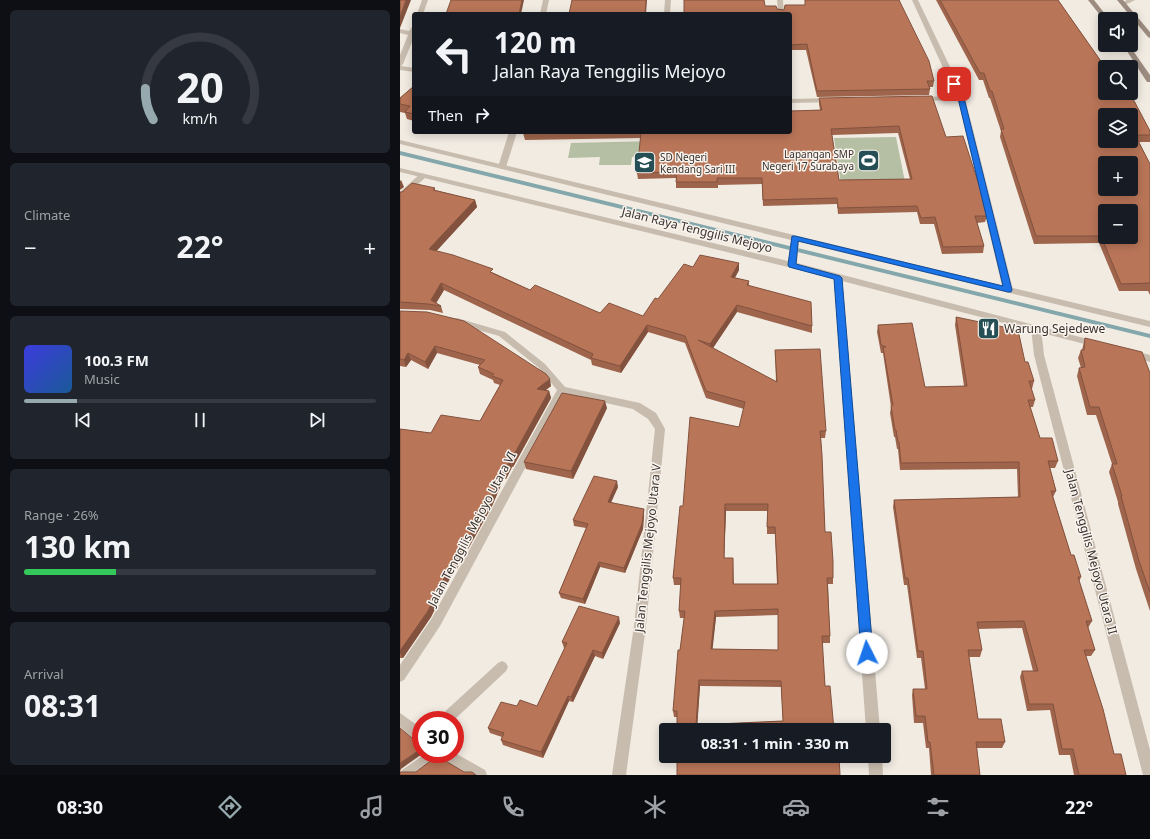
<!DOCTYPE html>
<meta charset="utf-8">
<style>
body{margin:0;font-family:"Noto Sans",sans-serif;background:#20242c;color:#f1f3f6;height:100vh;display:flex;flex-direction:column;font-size:15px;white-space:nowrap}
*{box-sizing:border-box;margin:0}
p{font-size:13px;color:#9ea1a6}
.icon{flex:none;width:22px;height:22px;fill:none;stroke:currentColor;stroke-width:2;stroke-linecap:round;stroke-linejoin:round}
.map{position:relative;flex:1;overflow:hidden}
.sheet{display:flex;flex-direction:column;gap:10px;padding:10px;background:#0d0f14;width:400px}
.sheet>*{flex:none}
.guide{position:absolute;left:12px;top:12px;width:380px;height:122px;border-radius:4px;box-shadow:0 2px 10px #0003;background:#171b24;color:#f1f3f6;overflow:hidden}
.tools{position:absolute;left:698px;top:12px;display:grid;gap:8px}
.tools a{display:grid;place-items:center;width:40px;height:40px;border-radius:4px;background:#171b24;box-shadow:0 2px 10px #0003;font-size:20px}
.speed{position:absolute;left:12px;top:711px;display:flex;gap:8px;font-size:20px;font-weight:700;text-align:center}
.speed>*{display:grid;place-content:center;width:52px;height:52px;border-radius:50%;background:#171b24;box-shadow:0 2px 10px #0003;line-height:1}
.speed .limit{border:6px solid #d22;background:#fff;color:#111}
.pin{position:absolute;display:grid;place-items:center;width:34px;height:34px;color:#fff;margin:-17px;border-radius:8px;box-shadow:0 2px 6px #0006}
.me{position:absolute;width:44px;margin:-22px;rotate:356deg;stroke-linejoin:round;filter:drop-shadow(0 0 3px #0008)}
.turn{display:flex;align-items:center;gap:14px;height:84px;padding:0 16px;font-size:18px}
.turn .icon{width:52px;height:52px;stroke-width:2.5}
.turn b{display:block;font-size:28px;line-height:34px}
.then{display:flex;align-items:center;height:38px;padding:0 16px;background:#0003;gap:8px;font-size:15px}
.big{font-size:30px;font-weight:700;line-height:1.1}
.sheet .tile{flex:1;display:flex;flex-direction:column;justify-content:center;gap:6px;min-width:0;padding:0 14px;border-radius:6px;background:#20242c}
.sheet .dial{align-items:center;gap:0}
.dial svg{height:104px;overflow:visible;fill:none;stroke:#363941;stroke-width:7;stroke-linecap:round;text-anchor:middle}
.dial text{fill:#f1f3f6;stroke:none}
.song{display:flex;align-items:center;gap:12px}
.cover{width:48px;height:48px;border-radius:6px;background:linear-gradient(135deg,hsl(240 70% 55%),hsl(210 70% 35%))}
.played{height:4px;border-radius:2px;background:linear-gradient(90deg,#95a9ae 15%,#363941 15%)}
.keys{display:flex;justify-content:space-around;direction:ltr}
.heat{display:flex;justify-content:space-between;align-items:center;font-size:22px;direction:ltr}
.charge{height:6px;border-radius:3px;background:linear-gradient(90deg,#34c759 26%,#363941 0)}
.trip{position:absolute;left:259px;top:723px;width:232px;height:40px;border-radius:4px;background:#171b24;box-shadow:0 2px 10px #0003;font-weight:700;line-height:40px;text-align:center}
.menu{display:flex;height:64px;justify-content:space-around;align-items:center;background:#090b0e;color:#9ea1a6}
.menu .icon{width:28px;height:28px}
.menu .current{color:#95a9ae}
.menu b{font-size:18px;color:#f1f3f6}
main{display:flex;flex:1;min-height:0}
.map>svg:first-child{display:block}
.green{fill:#b4bfa3}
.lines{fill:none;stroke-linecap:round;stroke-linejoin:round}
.stream{fill:#83a7ab;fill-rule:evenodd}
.service{fill:#c8bcae;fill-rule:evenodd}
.minor{fill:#c8bcae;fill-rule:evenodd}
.tertiary{fill:#c8bcae;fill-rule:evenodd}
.secondary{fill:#9c8c80;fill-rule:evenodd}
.wall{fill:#9f654c;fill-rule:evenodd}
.shaded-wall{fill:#82523e}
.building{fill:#b97558;stroke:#82523e;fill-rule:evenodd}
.route{fill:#1a73e8;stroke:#114b97}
.labels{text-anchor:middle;stroke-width:3;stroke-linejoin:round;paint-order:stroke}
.far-poi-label{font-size:10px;fill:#38302c;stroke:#f9f4ee;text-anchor:end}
.street-label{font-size:12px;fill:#38302c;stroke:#f9f4ee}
.poi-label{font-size:12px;fill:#38302c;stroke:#f9f4ee;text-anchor:start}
</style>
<main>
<section class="sheet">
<div class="tile dial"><svg viewBox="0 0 100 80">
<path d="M14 69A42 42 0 1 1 86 69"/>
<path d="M14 69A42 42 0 0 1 8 45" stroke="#95a9ae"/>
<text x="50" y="56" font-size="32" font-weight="700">20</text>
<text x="50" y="72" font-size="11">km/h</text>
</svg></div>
<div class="tile"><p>Climate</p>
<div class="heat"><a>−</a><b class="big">22°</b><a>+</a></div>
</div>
<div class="tile">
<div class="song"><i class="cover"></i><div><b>100.3 FM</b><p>Music</p></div></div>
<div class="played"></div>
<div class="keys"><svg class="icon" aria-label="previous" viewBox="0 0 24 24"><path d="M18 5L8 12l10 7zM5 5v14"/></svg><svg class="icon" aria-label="pause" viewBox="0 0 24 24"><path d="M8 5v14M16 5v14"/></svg><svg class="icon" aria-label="next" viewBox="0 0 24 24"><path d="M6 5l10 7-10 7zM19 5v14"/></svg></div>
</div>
<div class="tile"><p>Range · 26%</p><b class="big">130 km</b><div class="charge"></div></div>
<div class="tile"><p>Arrival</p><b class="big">08:31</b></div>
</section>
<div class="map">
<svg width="750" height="775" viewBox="0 0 750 775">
<rect width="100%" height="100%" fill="#f1ebe2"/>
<g class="green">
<path d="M496 137 505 182 441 184 434 138Z"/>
<path d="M257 141 256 156 232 157 231 165H199L200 157 168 158 171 143Z"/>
</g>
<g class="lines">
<path class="stream" d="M0 151 750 334V338L0 155Z"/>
<path class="service" d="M102 661 106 663 108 667 106 671 54 720H38L40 716 98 663Z"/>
<g class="minor">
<path d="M22 0H28L23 14H17Z"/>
<path d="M143 0H149L146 14H140Z"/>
<path d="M265 0H271L270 14H264Z"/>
<path d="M377 0H383L384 14H378Z"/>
<path d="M512 0H518L565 98 613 290 611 292 608 293 603 290 558 100 521 101 517 99 521 97 556 96Z"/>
<path d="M727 0H735L725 5H721V3Z"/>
<path d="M14 26V37L3 64 1 66 14 68V72L0 70V55L8 35 0 33V29L9 31 12 27Z"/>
<path d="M433 98H436V102L390 103V99Z"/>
<path d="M109 132H117L106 167 102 169 98 167Z"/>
<path d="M20 174H23L27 176 3 198H0V192Z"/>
<path d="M438 275 442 278 480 730H466L434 278Z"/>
<path d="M57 318 105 332 145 364 165 387 240 403 256 413 265 429 246 626 226 775H212L234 626 255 429 248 419 233 409 165 394 40 626 4 680 0 682V665L32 618 157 390 139 368 99 336 54 323 52 321 54 319Z"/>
<path d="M636 325 641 328 644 355 750 750V775H743L634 355 631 328Z"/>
<path d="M0 713 21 728V742L16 741 0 727Z"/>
<path d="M55 753 85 770 87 775H67L40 759 18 775H0L2 770 25 754Z"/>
<path d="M468 756H482L483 775H469Z"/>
</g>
<g class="tertiary">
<path d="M0 140 750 321V327L399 242 397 263 699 342 701 344 699 346 696 347 392 268 0 172V168L388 261 391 240 0 144Z"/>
<path d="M731 350 750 355V362L728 355 726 353Z"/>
</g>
<g class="secondary">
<path d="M688 0H694L709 19 704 20Z"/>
<path d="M717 0H723L750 32V38L748 37Z"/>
<path d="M723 45H729L750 75V82H747Z"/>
</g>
</g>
<g class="wall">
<path d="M405 0H499L534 81 533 87H529L530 89 529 95 417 97 406 50H390V14L365 6 377 9 384 10 405 5Z"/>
<path d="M536 0H658L750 131V142H739L750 164V295L748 291H719L699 243 634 244 600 137 601 131 590 98H589L583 80H579Z"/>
<path d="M14 86V121L7 119 5 113 0 112V98Z"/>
<path d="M419 98 546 137 587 216 585 222 577 223 584 246 583 253 542 254 534 224H520L517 212 438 214 437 204 363 206 362 184 318 185V188H276V178L238 179 237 173 241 138 125 140 123 133 420 110 419 104ZM498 133 510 179 439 180 432 135Z"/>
<path d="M35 188V190L75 200 77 207 36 251 94 273 130 290 200 313 243 316 258 299 293 267 339 263V270L335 278 349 281V285L412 326V333L337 312 313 348 376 382 375 350 426 431 425 438H421L425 532 433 578V584H428L430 636V643H422L425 686 434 730H277V717H274L273 711 284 618H280L279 611 281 585H274L273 578 283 506 339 427 344 409 306 398 285 343 248 332 221 373 192 365 191 360 44 290 36 303 41 306 43 313 30 310 0 309V192ZM326 511H367V534H375L377 584H334L333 558H324ZM378 615V650L312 649 316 617ZM300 686 381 687 383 721 297 725Z"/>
<path d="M0 311 151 386 146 390 149 391 151 398 113 467H112L106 479 104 478 92 506 68 549H66L57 569 55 568 31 617 3 658H0V429L31 433 80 421 100 385 94 383 93 380 80 374 78 367 80 365 37 353 28 369 11 360 6 367 0 366Z"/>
<path d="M556 317 625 362 634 381 632 389H631L635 400 633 407H630L640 438 658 461 655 468H650L656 491 653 497 671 555 681 577 679 582 692 621 688 628 695 650 691 656H686L714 754 726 775H674L670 755H659L650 710 627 711 620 677 622 671H633L622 628 578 629 582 650 580 657H569L578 719 605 742 602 748H576L580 775H531L529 748H526L523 723H514L512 695 513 689H525L521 658H517L507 585H504L493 507 494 500 618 497 617 469 500 470 498 449H497L495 437H494L490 413 491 407 483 353H481L477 332 478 325 525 387 564 386 555 325Z"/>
<path d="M685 338 750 373V611L736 569 718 504V502L709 472 712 464 696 415H687L677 376 679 368H681L678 358 681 350H682Z"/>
<path d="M207 408 173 479 126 469 124 462Z"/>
<path d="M218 487 211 502 244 514 243 529 225 573 200 567 185 604 161 598 159 593 186 528 174 526 173 520Z"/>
<path d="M220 623 203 659 195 656 173 702 169 701 143 758 103 745 101 740 102 737 90 733 88 728 117 706H137L165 648H164L162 642Z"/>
</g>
<g class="shaded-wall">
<path d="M6 0H11L0 28V17Z"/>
<path d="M122 0H124L121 14H119Z"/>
<path d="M246 0H247L246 14H245Z"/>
<path d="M1 180 4 187 0 190V181Z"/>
<path d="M75 200 77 207 32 256 29 249Z"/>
<path d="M339 263V270L331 284V277Z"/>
<path d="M41 283 44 290 35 305 31 300Z"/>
<path d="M337 305V312L311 351 310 344Z"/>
<path d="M247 325 248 332 221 373 220 366Z"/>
<path d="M35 346 37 353 28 369 25 362Z"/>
<path d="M8 353 11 360 6 367 4 360Z"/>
<path d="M150 379 151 386 139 395 137 389Z"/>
<path d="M149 391 151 398 113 467 111 460Z"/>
<path d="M205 401 207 408 173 479 171 471Z"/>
<path d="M110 460 112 467 106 479 104 472Z"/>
<path d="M102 472 104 478 92 506 68 549 65 543Z"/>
<path d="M217 481 218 487 209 507 208 502Z"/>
<path d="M325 504 326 511 324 565V558Z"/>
<path d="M244 509V514L243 529 225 573 224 568Z"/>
<path d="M64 542 66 549 57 569 54 562Z"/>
<path d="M52 562 55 568 31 617 3 658 0 653V651Z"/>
<path d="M199 562 200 567 185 604 183 599Z"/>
<path d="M315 611 316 617 312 655 311 649Z"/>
<path d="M219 617 220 623 203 659 202 653Z"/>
<path d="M193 650 195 656 173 702 171 697Z"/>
<path d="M299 680 300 686 297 730 296 725Z"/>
<path d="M168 696 169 701 143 758 141 752Z"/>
<path d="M21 749V754H22L1 769 0 772V763Z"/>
</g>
<g class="building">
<path d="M0 0H6L0 17Z"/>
<path d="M51 0H122L119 14H46Z"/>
<path d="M172 0H246L245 14H169Z"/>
<path d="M284 0H364L365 6H376L377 9 384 10 385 5H405V0H499L529 61 534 81H527L530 89 417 91 407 44 390 45V14H284Z"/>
<path d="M540 0H658L705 67V93H729L732 97 750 131V135H735L750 164V283L721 284 701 236H636L601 129H604L592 91H590L584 73H580ZM705 115H731V141H705ZM705 163H731V189H705ZM705 211H731V237H705Z"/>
<path d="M14 86V114L5 112 10 106 0 104V98Z"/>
<path d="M532 96 546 137 563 136 580 188 587 216H575L584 246 543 247 535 217 521 218 517 206 438 208 437 198 363 200 362 178H317V182H276L277 172 237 173 241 132H390V111L422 110 419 98ZM499 126 512 179 439 180 431 129Z"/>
<path d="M124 132H241L123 133Z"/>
<path d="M12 183 35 188 33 190 75 200 29 249 53 255 93 269 90 272 130 290 135 285 200 313 209 303 243 316 255 298 258 299 284 264 293 267 300 255 339 263 331 277 349 281 347 285 411 302 412 326 337 305 310 344 298 340 377 382 375 350 420 349 426 431H420L422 455 425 532H431L433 561V578H427L430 636H422L425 686H430L434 730H277V711H273L278 650H280L285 611H279L281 578H273L280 506H283L290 417 339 427 345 402 306 391 285 336 247 325 220 366 191 358 193 354 41 283 31 300 41 306 28 304 0 302V192H2ZM325 504H368L367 527H375L378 584H333V558H324ZM378 609V650L311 649 315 611ZM299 680 381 681 383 721 296 725Z"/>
<path d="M0 311 27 312 64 321 146 374 150 379 137 389 149 391 111 460H110L104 472H102L90 499 65 543 64 542 54 562H52L28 611 0 651V429L31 433 41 415 80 421 103 380 92 376 94 374 78 367 85 360 35 346 25 362 8 353 4 360 0 359Z"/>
<path d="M556 317 618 330 625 362H628L634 381H629L635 400H628L640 438H652L658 461H648L656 491H651L671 555H674L681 577H678L692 621H686L695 650H684L703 709 714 754H721L726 775H679L673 749H662L653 704H629L622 671H638L624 621 577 622 582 650H568L578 719H601L605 742H576L580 775H534L530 742H528L525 716H516L513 689H527L523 651H518L508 578H505L494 500 620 497 619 462 501 463 499 442H498L496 430H495L491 406 493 405 483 347H486L481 345 478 325 512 323 525 387 567 386Z"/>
<path d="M685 338 742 352 750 373V592L739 561 721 496H722L712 464H717L699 407H690L679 368 685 367 681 350H684Z"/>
<path d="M162 393 205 401 171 471 124 462Z"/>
<path d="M194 476 217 481 208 502 244 509 242 524 224 568 199 562 183 599 159 593 188 524 173 520Z"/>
<path d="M179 606 219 617 202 653 193 650 171 697 168 696 141 752 101 740 104 733 88 728 101 702 117 706 120 700 137 706 167 643 162 642Z"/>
<path d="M0 728 12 738 17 739 21 742V749L0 763Z"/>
<path d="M37 756 64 772H72L76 775H0V772H16Z"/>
<path d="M277 756H439L440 775H277Z"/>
</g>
<path class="route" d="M552 83H557L564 98 612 290 611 292H608L398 241V243L396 264 440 276 442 278 473 653 471 657 467 658 463 657 461 653 434 279 389 267 388 265 392 236H395L603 286 558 98 551 84Z"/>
<defs>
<symbol id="stadium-square" viewBox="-11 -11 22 22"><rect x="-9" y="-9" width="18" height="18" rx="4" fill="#254f55" stroke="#f9f4ee"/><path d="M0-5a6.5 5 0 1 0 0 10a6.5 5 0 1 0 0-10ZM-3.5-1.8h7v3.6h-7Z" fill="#fff"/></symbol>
<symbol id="school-square" viewBox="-11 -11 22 22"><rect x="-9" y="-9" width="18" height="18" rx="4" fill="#254f55" stroke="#f9f4ee"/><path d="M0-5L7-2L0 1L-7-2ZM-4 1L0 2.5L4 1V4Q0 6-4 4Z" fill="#fff"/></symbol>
<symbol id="restaurant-square" viewBox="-11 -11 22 22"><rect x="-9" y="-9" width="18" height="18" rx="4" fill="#254f55" stroke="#f9f4ee"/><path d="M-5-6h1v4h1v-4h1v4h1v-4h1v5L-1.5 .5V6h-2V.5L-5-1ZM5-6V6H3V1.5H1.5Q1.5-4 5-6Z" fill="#fff"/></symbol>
</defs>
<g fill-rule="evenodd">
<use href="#stadium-square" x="456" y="148" width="25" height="25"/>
<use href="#school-square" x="232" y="150" width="25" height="25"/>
<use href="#restaurant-square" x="576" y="316" width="25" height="25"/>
</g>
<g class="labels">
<g class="far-poi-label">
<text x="454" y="158">Lapangan SMP<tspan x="454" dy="12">Negeri 17 Surabaya</tspan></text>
<text x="260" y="161" text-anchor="start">SD Negeri<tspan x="260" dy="12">Kendang Sari III</tspan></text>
</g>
<g class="street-label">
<text transform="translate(297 230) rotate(14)" y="4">Jalan Raya Tenggilis Mejoyo</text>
<text transform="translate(72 529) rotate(-62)" y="4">Jalan Tenggilis Mejoyo Utara VI</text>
<text transform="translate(248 548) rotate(-84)" y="4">Jalan Tenggilis Mejoyo Utara V</text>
<text transform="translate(691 552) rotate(75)" y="4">Jalan Tenggilis Mejoyo Utara II</text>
</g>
<g class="poi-label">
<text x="604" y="333">Warung Sejedewe</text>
</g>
</g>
</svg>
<div class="tools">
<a><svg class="icon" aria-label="sound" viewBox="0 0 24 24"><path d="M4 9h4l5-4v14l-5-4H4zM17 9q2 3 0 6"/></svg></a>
<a><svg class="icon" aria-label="search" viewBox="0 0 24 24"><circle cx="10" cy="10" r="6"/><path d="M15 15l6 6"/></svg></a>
<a><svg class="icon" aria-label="layers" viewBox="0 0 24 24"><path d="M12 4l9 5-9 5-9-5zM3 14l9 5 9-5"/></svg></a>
<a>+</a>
<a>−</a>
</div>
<div class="speed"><div class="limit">30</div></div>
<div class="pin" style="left:554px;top:84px;background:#d93025"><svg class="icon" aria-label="arrive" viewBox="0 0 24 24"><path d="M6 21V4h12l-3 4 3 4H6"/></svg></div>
<svg class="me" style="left:467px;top:653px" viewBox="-20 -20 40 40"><circle r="19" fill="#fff"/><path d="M0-13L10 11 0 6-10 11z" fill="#1a73e8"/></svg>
<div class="trip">08:31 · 1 min · 330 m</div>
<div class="guide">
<div class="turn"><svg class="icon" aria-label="left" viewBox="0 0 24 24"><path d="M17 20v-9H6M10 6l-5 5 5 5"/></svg><div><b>120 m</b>Jalan Raya Tenggilis Mejoyo</div></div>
<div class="then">Then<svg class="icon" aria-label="right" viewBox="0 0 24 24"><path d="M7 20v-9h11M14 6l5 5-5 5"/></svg></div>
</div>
</div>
</main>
<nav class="menu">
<b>08:30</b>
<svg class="icon current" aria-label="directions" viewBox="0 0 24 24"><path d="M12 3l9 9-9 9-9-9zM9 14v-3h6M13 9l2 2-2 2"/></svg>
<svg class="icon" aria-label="music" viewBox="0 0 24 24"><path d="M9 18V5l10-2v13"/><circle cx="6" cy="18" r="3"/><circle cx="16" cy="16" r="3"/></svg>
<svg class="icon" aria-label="phone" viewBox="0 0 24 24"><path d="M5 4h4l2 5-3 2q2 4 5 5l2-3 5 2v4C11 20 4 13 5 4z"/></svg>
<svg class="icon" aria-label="climate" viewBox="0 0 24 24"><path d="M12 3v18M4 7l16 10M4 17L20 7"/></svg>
<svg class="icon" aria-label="car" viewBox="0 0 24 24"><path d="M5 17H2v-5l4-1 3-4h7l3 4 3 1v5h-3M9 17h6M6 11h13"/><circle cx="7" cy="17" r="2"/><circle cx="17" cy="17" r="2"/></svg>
<svg class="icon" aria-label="filters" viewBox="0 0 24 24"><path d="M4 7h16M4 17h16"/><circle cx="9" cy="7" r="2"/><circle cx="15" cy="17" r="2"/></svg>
<b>22°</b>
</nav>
